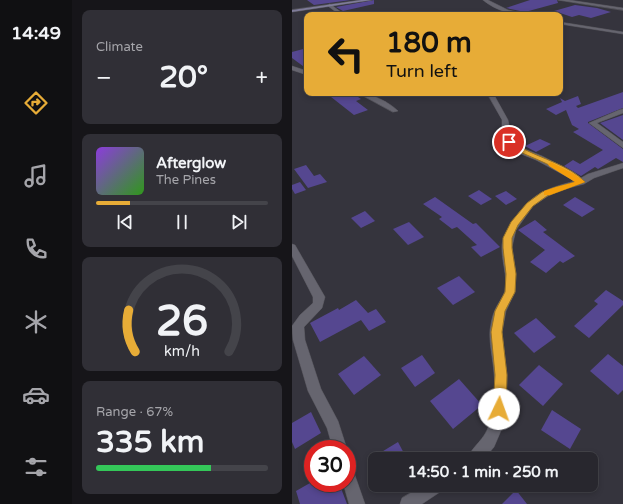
<!DOCTYPE html>
<meta charset="utf-8">
<style>
body{margin:0;font-family:"Varela Round",sans-serif;background:#302f36;color:#f1f3f6;height:100vh;display:flex;flex-direction:column;font-size:15px;white-space:nowrap}
*{box-sizing:border-box;margin:0}
p{font-size:13px;color:#a5a5aa}
.icon{flex:none;width:22px;height:22px;fill:none;stroke:currentColor;stroke-width:2;stroke-linecap:round;stroke-linejoin:round}
.map{position:relative;flex:1;overflow:hidden}
.details{display:flex;flex-direction:column;gap:10px;padding:10px;background:#161519;width:220px}
.details>*{flex:none}
.guide{position:absolute;left:12px;top:12px;width:259px;height:84px;border-radius:8px;box-shadow:0 2px 6px #0003,0 0 0 1px #44444a;background:#e7ac37;color:#111;overflow:hidden}
.speed{position:absolute;left:12px;top:440px;display:flex;gap:8px;font-size:20px;font-weight:700;text-align:center}
.speed>*{display:grid;place-content:center;width:52px;height:52px;border-radius:50%;background:#28272e;box-shadow:0 2px 6px #0003,0 0 0 1px #44444a;line-height:1}
.speed .limit{border:6px solid #d22;background:#fff;color:#111}
.pin{position:absolute;display:grid;place-items:center;width:34px;height:34px;color:#fff;margin:-17px;border:2px solid #fff;border-radius:50%;box-shadow:0 1px 4px #0007}
.me{position:absolute;width:44px;margin:-22px;rotate:3deg;stroke-linejoin:round;filter:drop-shadow(0 0 3px #0008)}
.turn{display:flex;align-items:center;gap:14px;height:84px;padding:0 16px;font-size:18px}
.turn .icon{width:52px;height:52px;stroke-width:2.5}
.turn b{display:block;font-size:28px;line-height:34px}
.big{font-size:30px;font-weight:800;line-height:1.1}
.details .widget{flex:1;display:flex;flex-direction:column;justify-content:center;gap:6px;min-width:0;padding:0 14px;border-radius:8px;background:#302f36}
.details .dial{align-items:center;gap:0}
.dial svg{height:104px;overflow:visible;fill:none;stroke:#44444a;stroke-width:7;stroke-linecap:round;text-anchor:middle}
.dial text{fill:#f1f3f6;stroke:none}
.song{display:flex;align-items:center;gap:12px}
.cover{width:48px;height:48px;border-radius:6px;background:linear-gradient(135deg,hsl(270 70% 55%),hsl(110 70% 35%))}
.played{height:4px;border-radius:2px;background:linear-gradient(90deg,#e7ac37 20%,#44444a 20%)}
.keys{display:flex;justify-content:space-around;direction:ltr}
.heat{display:flex;justify-content:space-between;align-items:center;font-size:22px;direction:ltr}
.charge{height:6px;border-radius:3px;background:linear-gradient(90deg,#34c759 67%,#44444a 0)}
.trip{position:absolute;left:76px;top:452px;width:230px;height:40px;border-radius:8px;background:#28272e;box-shadow:0 2px 6px #0003,0 0 0 1px #44444a;font-weight:800;line-height:40px;text-align:center}
main{display:flex;flex:1;min-height:0}
.dock{display:flex;flex-direction:column;width:72px;justify-content:space-around;align-items:center;background:#101012;color:#a5a5aa}
.dock .icon{width:28px;height:28px}
.dock .active{color:#e7ac37}
.dock b{font-size:18px;color:#f1f3f6}
.map>svg:first-child{display:block}
.building{fill:#554790}
.lines{fill:none;stroke-linecap:round;stroke-linejoin:round}
.street-casing{stroke:#525158;stroke-width:1}
.secondary-casing{stroke:#525158;stroke-width:1}
.street{fill:#66656f;fill-rule:evenodd}
.secondary{fill:#7f7c99;fill-rule:evenodd}
.route{fill:#e7ac37;stroke:#967024}
.slow{fill:#f59e0b}
</style>
<main>
<nav class="dock">
<b>14:49</b>
<svg class="icon active" aria-label="directions" viewBox="0 0 24 24"><path d="M12 3l9 9-9 9-9-9zM9 14v-3h6M13 9l2 2-2 2"/></svg>
<svg class="icon" aria-label="music" viewBox="0 0 24 24"><path d="M9 18V5l10-2v13"/><circle cx="6" cy="18" r="3"/><circle cx="16" cy="16" r="3"/></svg>
<svg class="icon" aria-label="phone" viewBox="0 0 24 24"><path d="M5 4h4l2 5-3 2q2 4 5 5l2-3 5 2v4C11 20 4 13 5 4z"/></svg>
<svg class="icon" aria-label="climate" viewBox="0 0 24 24"><path d="M12 3v18M4 7l16 10M4 17L20 7"/></svg>
<svg class="icon" aria-label="car" viewBox="0 0 24 24"><path d="M5 17H2v-5l4-1 3-4h7l3 4 3 1v5h-3M9 17h6M6 11h13"/><circle cx="7" cy="17" r="2"/><circle cx="17" cy="17" r="2"/></svg>
<svg class="icon" aria-label="filters" viewBox="0 0 24 24"><path d="M4 7h16M4 17h16"/><circle cx="9" cy="7" r="2"/><circle cx="15" cy="17" r="2"/></svg>
</nav>
<section class="details">
<div class="widget"><p>Climate</p>
<div class="heat"><a>−</a><b class="big">20°</b><a>+</a></div>
</div>
<div class="widget">
<div class="song"><i class="cover"></i><div><b>Afterglow</b><p>The Pines</p></div></div>
<div class="played"></div>
<div class="keys"><svg class="icon" aria-label="previous" viewBox="0 0 24 24"><path d="M18 5L8 12l10 7zM5 5v14"/></svg><svg class="icon" aria-label="pause" viewBox="0 0 24 24"><path d="M8 5v14M16 5v14"/></svg><svg class="icon" aria-label="next" viewBox="0 0 24 24"><path d="M6 5l10 7-10 7zM19 5v14"/></svg></div>
</div>
<div class="widget dial"><svg viewBox="0 0 100 80">
<path d="M14 69A42 42 0 1 1 86 69"/>
<path d="M14 69A42 42 0 0 1 9 37" stroke="#e7ac37"/>
<text x="50" y="56" font-size="32" font-weight="700">26</text>
<text x="50" y="72" font-size="11">km/h</text>
</svg></div>
<div class="widget"><p>Range · 67%</p><b class="big">335 km</b><div class="charge"></div></div>
</section>
<div class="map">
<svg width="331" height="504" viewBox="0 0 331 504">
<rect width="100%" height="100%" fill="#35343d"/>
<g class="building">
<path d="M15 0H59L22 5Z"/>
<path d="M82 0V4L51 11 44 7Z"/>
<path d="M238 0H265L266 3 233 12 214 8Z"/>
<path d="M283 5 305 8 319 12 299 18 287 15 280 17 262 11Z"/>
<path d="M15 48V69L0 58V52Z"/>
<path d="M331 92V108L296 122V123L331 149V162L324 158 306 169 303 167 289 176 272 166 281 160 288 164 311 150 281 132 287 129 280 125 274 110 264 115 254 109 270 102 268 98 273 101 286 96 289 104 284 106 286 108Z"/>
<path d="M34 93H60L69 99 64 101 76 110 62 115Z"/>
<path d="M331 115V140L308 123Z"/>
<path d="M248 139 259 144 244 152 233 146Z"/>
<path d="M14 165 22 176 28 174 35 182 16 188 2 169Z"/>
<path d="M8 182 14 190 3 194 0 189V185Z"/>
<path d="M187 190 200 199 189 205 176 196Z"/>
<path d="M214 191 225 199 214 205 203 196Z"/>
<path d="M143 197 181 224 184 223 208 247 189 257 179 247 185 245 165 227 160 229 147 219 150 217 131 204Z"/>
<path d="M283 197 303 209 290 217 271 205Z"/>
<path d="M73 211 83 221 69 228 59 218Z"/>
<path d="M243 220 255 230 251 232 283 256 271 263 268 261 254 273 238 262 253 250 226 230Z"/>
<path d="M117 222 132 237 116 245 101 229Z"/>
<path d="M167 276 183 292 161 305 145 288Z"/>
<path d="M314 290 331 301V305L297 338 282 326 306 304 302 301Z"/>
<path d="M64 300 76 313 84 309 94 322 77 331 69 320 28 342 18 323 46 308 47 310Z"/>
<path d="M244 318 264 337 242 353 222 333Z"/>
<path d="M316 354 331 366V390L326 395 298 371Z"/>
<path d="M130 355 143 373 123 387 109 368Z"/>
<path d="M72 356 89 375 62 395 46 374Z"/>
<path d="M247 365 271 384 251 406 227 385Z"/>
<path d="M167 379 190 405 161 429 138 401Z"/>
<path d="M260 410 289 429 278 449 249 430Z"/>
<path d="M19 412 29 433 3 449 0 442V423Z"/>
<path d="M106 442 115 459H78Z"/>
<path d="M18 483H47L55 504H8L4 491Z"/>
<path d="M224 490 235 504H210Z"/>
</g>
<g class="lines">
<defs>
<g id="street">
<path d="M191 0H196L216 10 240 15C223 15 205 12 191 0Z"/>
<path d="M266 0H277L331 8V10Z"/>
<path d="M37 4H38L53 15H48L36 6Z"/>
<path d="M268 22 331 32V34L268 24Z"/>
<path d="M268 60 271 61 272 62 268 64Z"/>
<path d="M0 66 15 71V75L0 70Z"/>
<path d="M66 93C79 93 97 102 106 111L101 112Z"/>
<path d="M195 93H201L216 120 220 140 230 148 250 156 283 173 289 178 296 174 331 163V168L302 178 292 184 269 190 256 196 241 206 224 230 220 247 224 274 223 292 214 311 210 332 215 375 214 409 211 426 202 447 192 459H175C180 446 194 439 197 424 201 408 204 389 202 373 201 359 197 343 198 330 199 324 200 316 203 310 206 303 211 297 213 291 216 275 209 261 210 245 211 235 217 227 223 218 241 193 253 189 283 181L244 160 224 152 214 143 210 130V120Z"/>
<path d="M331 109V113L305 123 331 142V148L297 123 327 110Z"/>
<path d="M0 244 3 245 33 297 30 308 12 327 13 340 29 389 46 421 55 449V450L41 449 35 428 16 391 1 340 0 326 8 315 21 303V297L0 256Z"/>
<path d="M55 464 60 467 73 504H57L51 483H55Z"/>
<path d="M132 485H154L151 490 130 504H108L110 498Z"/>
</g>
<path id="secondary" d="M69 0H80L0 12V10Z"/>
</defs>
<use href="#street" class="street-casing"/>
<use href="#secondary" class="secondary-casing"/>
<use href="#street" class="street"/>
<use href="#secondary" class="secondary"/>
</g>
<path class="route" d="M217 139C222 141 225 146 230 148 250 159 277 165 293 182L255 196 241 206 226 225 220 238V248L224 274 223 292 213 311 210 332 215 375 214 409 212 413 207 415 203 413 201 409 203 375 199 332 203 311 213 292 214 274 211 248V238L219 222 235 203 250 192 264 187 283 182C272 172 258 165 244 159 233 154 223 151 214 142Z"/>
<path class="slow" d="M259 162 282 174 293 182 258 195H252V191L264 187 283 182 257 166 256 164Z"/>
</svg>
<div class="speed"><div class="limit">30</div></div>
<div class="pin" style="left:217px;top:142px;background:#d93025"><svg class="icon" aria-label="arrive" viewBox="0 0 24 24"><path d="M6 21V4h12l-3 4 3 4H6"/></svg></div>
<svg class="me" style="left:207px;top:409px" viewBox="-20 -20 40 40"><circle r="19" fill="#fff"/><path d="M0-13L10 11 0 6-10 11z" fill="#e7ac37"/></svg>
<div class="trip">14:50 · 1 min · 250 m</div>
<div class="guide">
<div class="turn"><svg class="icon" aria-label="left" viewBox="0 0 24 24"><path d="M17 20v-9H6M10 6l-5 5 5 5"/></svg><div><b>180 m</b>Turn left</div></div>
</div>
</div>
</main>
